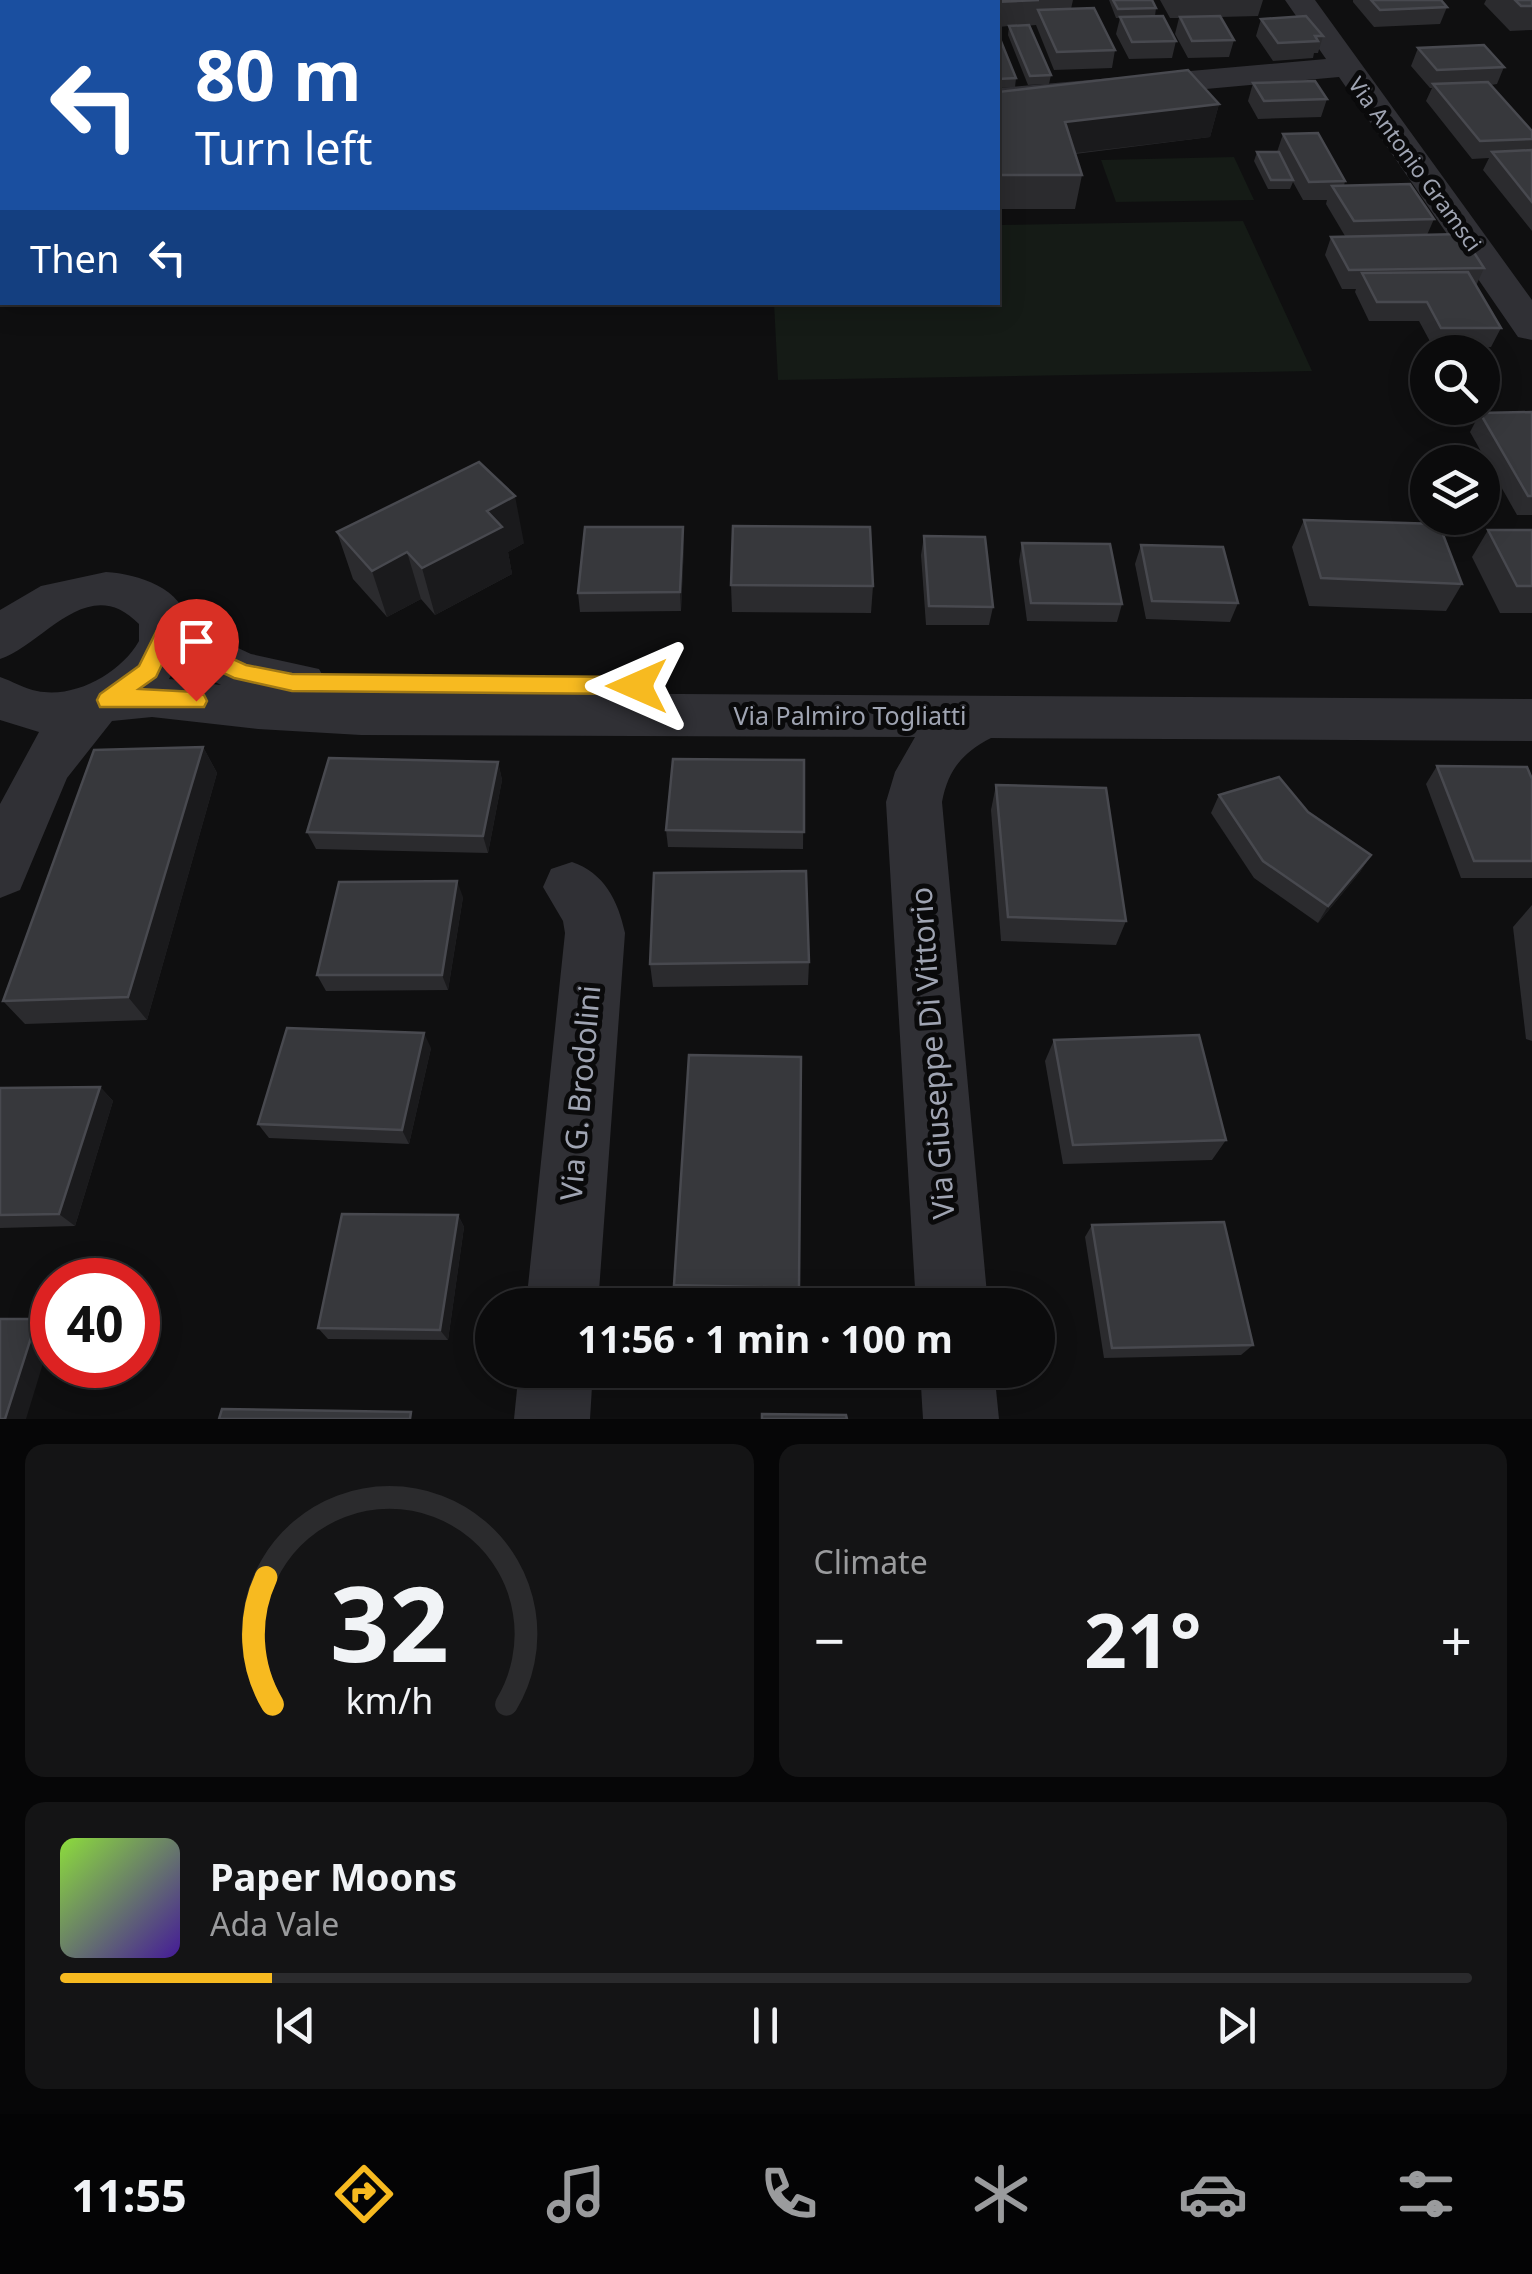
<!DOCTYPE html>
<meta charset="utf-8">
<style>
body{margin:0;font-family:"Noto Sans",sans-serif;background:#141415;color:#f1f3f6;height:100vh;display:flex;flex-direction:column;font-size:38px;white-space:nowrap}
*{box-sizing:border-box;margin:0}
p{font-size:32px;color:#9a9b9d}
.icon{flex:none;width:55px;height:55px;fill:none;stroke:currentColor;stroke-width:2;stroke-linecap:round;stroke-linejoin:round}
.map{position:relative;height:1419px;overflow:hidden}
.side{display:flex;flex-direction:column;gap:25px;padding:25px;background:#060607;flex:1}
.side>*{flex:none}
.banner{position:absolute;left:0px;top:0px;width:1000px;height:305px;box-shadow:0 5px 25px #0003,0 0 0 2px #2b2b2d;background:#1a4fa0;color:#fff;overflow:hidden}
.buttons{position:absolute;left:1410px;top:335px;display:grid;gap:20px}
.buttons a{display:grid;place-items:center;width:90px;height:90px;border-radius:50%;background:#0b0b0c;box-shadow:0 5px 25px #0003,0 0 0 2px #2b2b2d;font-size:50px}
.speed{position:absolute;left:30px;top:1258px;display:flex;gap:20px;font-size:50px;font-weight:700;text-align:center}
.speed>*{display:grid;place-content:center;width:130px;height:130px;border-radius:50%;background:#0b0b0c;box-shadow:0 5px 25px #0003,0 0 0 2px #2b2b2d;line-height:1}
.speed .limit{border:15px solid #d22;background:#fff;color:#111}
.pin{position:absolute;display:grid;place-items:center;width:85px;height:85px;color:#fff;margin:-102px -42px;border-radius:50% 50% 50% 0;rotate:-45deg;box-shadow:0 0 10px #0007}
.pin .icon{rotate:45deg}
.me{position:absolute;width:110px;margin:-55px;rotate:270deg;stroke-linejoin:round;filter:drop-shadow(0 0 8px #0008)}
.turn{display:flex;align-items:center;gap:35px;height:210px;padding:0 30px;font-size:45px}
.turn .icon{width:130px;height:130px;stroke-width:2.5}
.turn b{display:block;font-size:70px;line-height:85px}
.then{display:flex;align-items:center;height:95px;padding:0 30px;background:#0003;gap:20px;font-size:38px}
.big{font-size:75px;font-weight:700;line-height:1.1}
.side .widget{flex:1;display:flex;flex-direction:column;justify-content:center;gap:15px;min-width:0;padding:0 35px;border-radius:20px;background:#141415}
.side .dial{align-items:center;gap:0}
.dial svg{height:260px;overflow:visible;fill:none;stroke:#2b2b2d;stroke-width:7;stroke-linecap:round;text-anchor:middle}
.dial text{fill:#f1f3f6;stroke:none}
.song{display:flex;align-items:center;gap:30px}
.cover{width:120px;height:120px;border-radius:15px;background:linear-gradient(135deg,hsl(90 70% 55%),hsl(260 70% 35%))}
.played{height:10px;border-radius:5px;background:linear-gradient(90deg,#f7ba20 15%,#2b2b2d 15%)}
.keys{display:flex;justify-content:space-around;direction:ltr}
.heat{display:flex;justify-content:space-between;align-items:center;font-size:55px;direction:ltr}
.side .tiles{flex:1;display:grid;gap:25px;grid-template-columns:1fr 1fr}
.widget:last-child{grid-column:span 2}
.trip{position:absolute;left:475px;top:1288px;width:580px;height:100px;border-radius:50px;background:#0b0b0c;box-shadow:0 5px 25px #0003,0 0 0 2px #2b2b2d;font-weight:700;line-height:100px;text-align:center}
.tabs{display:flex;height:160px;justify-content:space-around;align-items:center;background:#040405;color:#9a9b9d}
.tabs .icon{width:70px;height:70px}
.tabs .selected{color:#f7ba20}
.tabs b{font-size:45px;color:#f1f3f6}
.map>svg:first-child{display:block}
.green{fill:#151b16}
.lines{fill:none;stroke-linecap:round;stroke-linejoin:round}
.minor{fill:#303035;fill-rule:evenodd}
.wall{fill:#2b2b2e}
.shaded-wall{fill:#1a1a1c}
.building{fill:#37383c;stroke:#48494f;stroke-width:2.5}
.route{fill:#f7ba20;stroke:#a17915;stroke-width:2.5}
.labels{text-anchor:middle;stroke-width:10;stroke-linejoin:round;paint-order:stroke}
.far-street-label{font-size:22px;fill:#9fa4b2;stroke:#0a0a0b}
.street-label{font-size:25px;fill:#9fa4b2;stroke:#0a0a0b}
.near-street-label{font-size:30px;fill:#9fa4b2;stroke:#0a0a0b}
</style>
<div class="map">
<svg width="1532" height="1419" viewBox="0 0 1532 1419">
<rect width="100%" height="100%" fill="#0f0f10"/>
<g class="green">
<path d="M1234 157 1254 200 1116 202 1101 160Z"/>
<path d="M1243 221 1312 371 778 380 774 303 998 302V225Z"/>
</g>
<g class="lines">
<g class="minor">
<path d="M812 0H842L843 2H813Z"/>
<path d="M880 0H992L878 2Z"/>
<path d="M1285 0H1315L1532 300V340L1518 337 1339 77 998 108V88L1326 59Z"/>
<path d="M106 572C138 574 184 588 188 625L251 654 319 669 327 683 322 692 1532 699V741L991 738C962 753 948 770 942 802L988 1305H916L886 802 895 772 915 737 361 735 258 729 152 717 112 721 67 778 20 890 0 898V804L39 732 0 720V677C12 681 25 689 37 691 75 699 121 673 139 641V624C88 571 43 645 0 659V610L41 586ZM177 664 221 685 169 679Z"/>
<path d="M572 862C604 873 618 900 625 933L598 1305H526L565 933 563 921 543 887 551 869Z"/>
<path d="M519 1370H593L590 1419H514Z"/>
<path d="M920 1370H994L999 1419H923Z"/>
</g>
</g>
<g class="wall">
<path d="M923 0H1073L1071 9 1115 50 1112 68 1054 70 1036 25 1024 26 1051 75 1049 84 1028 85 1008 35 1009 26 998 27V2H923Z"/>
<path d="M1109 0H1152L1156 8 1155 16 1176 41 1172 58 1129 59 1116 34 1120 18H1116Z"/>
<path d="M1160 0H1263L1258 16 1220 17 1234 40 1229 57 1188 58 1175 34 1179 18H1170Z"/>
<path d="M1353 0H1441L1447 7 1440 24 1374 27 1353 2Z"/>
<path d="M1486 0H1532V30L1510 31 1484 4Z"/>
<path d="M1261 19 1323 36 1318 53H1314L1313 58 1273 61 1256 36Z"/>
<path d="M998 34 1016 78 1015 87 998 88Z"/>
<path d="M1418 48 1504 67 1497 84 1491 85 1532 131V231L1483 170 1489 158 1472 159 1426 101 1432 88H1430L1411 66Z"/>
<path d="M1253 83 1327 99 1321 117 1258 119 1248 101Z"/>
<path d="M998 92 1219 104 1210 137 1075 154 1082 175 1075 209H998Z"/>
<path d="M1283 134 1345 181 1344 186 1434 219 1427 235 1484 268 1476 286 1501 328 1491 347H1433L1419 321H1369L1355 292 1356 289H1342L1325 255 1331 237 1345 236 1326 204 1327 200H1303L1293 182 1290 189H1268L1254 161 1257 152H1277Z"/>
<path d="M1532 412V515H1517L1470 432 1480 413Z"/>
<path d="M1304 520 1462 584 1446 611 1309 606 1292 547Z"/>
<path d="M683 527 684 545 681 611 580 612 578 593Z"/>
<path d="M1488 530H1532V613H1500L1472 557Z"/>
<path d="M337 532 524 543 508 552 512 574 435 615 421 599 387 617 353 579Z"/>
<path d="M924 536 993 607 989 625H926L921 555Z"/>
<path d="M1022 543 1122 604 1117 622 1027 621 1019 561Z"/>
<path d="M1141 545 1238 603 1230 622 1146 619 1135 564Z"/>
<path d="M731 585 873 586 871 613 732 612Z"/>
<path d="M203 747 217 773 147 1020 25 1024 3 1001Z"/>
<path d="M804 760 803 849 668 847 666 830Z"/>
<path d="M498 762 502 780 488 853 316 849 307 832Z"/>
<path d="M1437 766 1532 779V878H1461L1426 784Z"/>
<path d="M996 785 1126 921 1116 945 1001 941 991 810Z"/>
<path d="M1219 795 1308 812 1371 855 1360 872 1318 923 1254 878 1211 813Z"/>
<path d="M463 897 448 990 326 991 317 975Z"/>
<path d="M1532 905V1041L1526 1039 1513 927Z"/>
<path d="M809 962 808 985 653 987 650 964Z"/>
<path d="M1054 1040 1226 1140 1212 1160 1063 1164 1045 1061Z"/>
<path d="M431 1048 409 1144 269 1138 258 1124Z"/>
<path d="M100 1087 113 1101 75 1226 0 1228V1088Z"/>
<path d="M458 1215 464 1227 448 1340 328 1339 318 1328Z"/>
<path d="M1092 1225 1253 1345 1241 1355 1104 1358 1085 1237Z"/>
<path d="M674 1285 799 1288 798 1304 677 1301Z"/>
</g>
<g class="shaded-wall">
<path d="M1219 104 1210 137 1059 155 1065 122Z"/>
<path d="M515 496 524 543 508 552 512 574 435 615 422 568 487 511Z"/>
<path d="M683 527 684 545 681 611 680 592Z"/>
<path d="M407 552 421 599 387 617 372 571Z"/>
<path d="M203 747 217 773 147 1020 128 997Z"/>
<path d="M498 762 502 780 488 853 483 836Z"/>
<path d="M1371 855 1360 872 1318 923 1328 906Z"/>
<path d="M457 881 463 897 448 990 442 975Z"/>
<path d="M424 1033 431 1048 409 1144 402 1130Z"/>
<path d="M100 1087 113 1101 75 1226 59 1214Z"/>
<path d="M458 1215 464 1227 448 1340 440 1330Z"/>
<path d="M37 1319 52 1328V1334L26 1419H5Z"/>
</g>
<g class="building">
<path d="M930 0H1039L996 2H931Z"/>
<path d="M1113 0H1152L1156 8 1118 9Z"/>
<path d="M1371 0H1441L1447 7 1380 10Z"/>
<path d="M1515 0H1532V6H1521Z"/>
<path d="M1094 8 1115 50 1057 52 1038 10Z"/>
<path d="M1163 16 1176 41 1132 42 1120 17Z"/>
<path d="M1220 16 1234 40 1192 41 1180 17Z"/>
<path d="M1306 16 1323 36H1315L1318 41 1278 43 1261 19Z"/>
<path d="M1029 25 1051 75 1030 76 1009 26Z"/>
<path d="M998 34 1016 78 998 79Z"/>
<path d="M1484 45 1504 67 1437 70 1418 48Z"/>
<path d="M1188 70 1219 104 1065 122 1082 175H998V92Z"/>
<path d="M1315 81 1327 99 1264 101 1253 83Z"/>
<path d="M1488 82 1532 131V139L1480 141 1433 84Z"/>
<path d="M1318 133 1345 181 1309 182 1283 134Z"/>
<path d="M1532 150V202L1492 152Z"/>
<path d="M1257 152H1279L1293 180H1271Z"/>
<path d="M1410 184 1434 219 1354 221 1332 186Z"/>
<path d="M1462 234 1484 268 1349 270 1331 237Z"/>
<path d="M1468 272 1501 328H1441L1427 302H1377L1362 273Z"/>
<path d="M1532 412V496H1528L1480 413Z"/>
<path d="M479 462 515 496 487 511 502 527 422 568 407 552 372 571 337 532Z"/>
<path d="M1304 520 1439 524 1462 584 1321 578Z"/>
<path d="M733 526 870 527 873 586 731 585Z"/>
<path d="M585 527H683L680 592 578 593Z"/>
<path d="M1488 530H1532V586H1517Z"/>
<path d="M924 536 985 537 993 607 929 606Z"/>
<path d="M1022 543 1110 544 1122 604 1031 603Z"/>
<path d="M1141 545 1223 547 1238 603 1152 601Z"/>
<path d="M203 747 128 997 3 1001 94 750Z"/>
<path d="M329 758 498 762 483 836 307 832Z"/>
<path d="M673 759 804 760V832L666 830Z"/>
<path d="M1437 766 1527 767 1532 779V861H1474Z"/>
<path d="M1279 777 1308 812 1371 855 1328 906 1263 861 1219 795Z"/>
<path d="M996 785 1106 788 1126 921 1008 917Z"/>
<path d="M806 871 809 962 650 964 654 873Z"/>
<path d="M457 881 442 975H317L339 882Z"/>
<path d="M287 1028 424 1033 402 1130 258 1124Z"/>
<path d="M1199 1035 1226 1140 1073 1145 1054 1040Z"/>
<path d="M689 1055 801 1057 799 1288 674 1285Z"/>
<path d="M100 1087 59 1214 0 1215V1088Z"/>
<path d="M342 1214 458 1215 440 1330 318 1328Z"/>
<path d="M1224 1222 1253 1345 1112 1348 1092 1225Z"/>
<path d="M0 1319H37L5 1419H0Z"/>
<path d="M222 1409 411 1412 410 1419H219Z"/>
<path d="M762 1414 846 1415 847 1419H762Z"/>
</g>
<path class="route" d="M165 628 246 665 292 674 637 677 648 686 637 694 292 691 234 678 170 648 156 677 139 689 196 692 204 695 207 701 204 707H100L97 700 100 694 139 666 157 630Z"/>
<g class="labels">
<g class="far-street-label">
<text transform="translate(1415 164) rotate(54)" y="8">Via Antonio Gramsci</text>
</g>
<g class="street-label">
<text x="850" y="725">Via Palmiro Togliatti</text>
</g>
<g class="near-street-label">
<text transform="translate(933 1053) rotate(-94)" y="10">Via Giuseppe Di Vittorio</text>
<text transform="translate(581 1093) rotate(-85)" y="10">Via G. Brodolini</text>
</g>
</g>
</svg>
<div class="buttons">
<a><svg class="icon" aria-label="search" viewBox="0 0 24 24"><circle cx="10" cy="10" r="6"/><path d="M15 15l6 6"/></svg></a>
<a><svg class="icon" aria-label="layers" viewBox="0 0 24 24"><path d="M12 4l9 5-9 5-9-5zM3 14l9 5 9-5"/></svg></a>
</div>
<div class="speed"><div class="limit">40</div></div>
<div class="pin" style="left:196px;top:701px;background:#d93025"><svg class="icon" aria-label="arrive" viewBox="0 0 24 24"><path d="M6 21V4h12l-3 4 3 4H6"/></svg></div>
<svg class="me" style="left:637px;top:686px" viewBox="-20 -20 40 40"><path d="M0-17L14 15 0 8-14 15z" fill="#f7ba20" stroke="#fff" stroke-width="4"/></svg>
<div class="trip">11:56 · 1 min · 100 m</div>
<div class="banner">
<div class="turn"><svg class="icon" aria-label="left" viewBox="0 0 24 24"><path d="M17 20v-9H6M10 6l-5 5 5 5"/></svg><div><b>80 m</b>Turn left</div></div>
<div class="then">Then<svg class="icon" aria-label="left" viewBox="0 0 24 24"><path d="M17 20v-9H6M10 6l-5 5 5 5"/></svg></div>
</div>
</div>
<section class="side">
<div class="tiles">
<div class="widget dial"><svg viewBox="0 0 100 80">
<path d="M14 69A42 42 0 1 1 86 69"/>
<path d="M14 69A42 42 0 0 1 12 30" stroke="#f7ba20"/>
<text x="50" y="56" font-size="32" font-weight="700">32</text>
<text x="50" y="72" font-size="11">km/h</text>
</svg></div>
<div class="widget"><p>Climate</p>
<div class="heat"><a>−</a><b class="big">21°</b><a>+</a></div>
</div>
<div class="widget">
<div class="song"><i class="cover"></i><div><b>Paper Moons</b><p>Ada Vale</p></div></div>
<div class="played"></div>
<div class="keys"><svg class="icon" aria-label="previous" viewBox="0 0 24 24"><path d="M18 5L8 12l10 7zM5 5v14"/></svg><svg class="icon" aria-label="pause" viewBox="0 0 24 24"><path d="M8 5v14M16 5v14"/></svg><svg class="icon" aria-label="next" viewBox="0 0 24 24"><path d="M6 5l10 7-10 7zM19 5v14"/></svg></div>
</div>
</div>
</section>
<nav class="tabs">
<b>11:55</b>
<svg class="icon selected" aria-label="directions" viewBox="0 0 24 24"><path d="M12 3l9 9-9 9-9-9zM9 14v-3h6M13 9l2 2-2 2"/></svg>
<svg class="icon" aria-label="music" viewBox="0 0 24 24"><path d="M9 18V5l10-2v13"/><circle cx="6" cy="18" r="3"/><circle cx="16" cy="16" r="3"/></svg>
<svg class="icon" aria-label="phone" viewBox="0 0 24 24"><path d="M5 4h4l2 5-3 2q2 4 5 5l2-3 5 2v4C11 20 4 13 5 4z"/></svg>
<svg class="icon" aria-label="climate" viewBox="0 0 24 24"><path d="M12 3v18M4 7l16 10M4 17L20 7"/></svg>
<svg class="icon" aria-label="car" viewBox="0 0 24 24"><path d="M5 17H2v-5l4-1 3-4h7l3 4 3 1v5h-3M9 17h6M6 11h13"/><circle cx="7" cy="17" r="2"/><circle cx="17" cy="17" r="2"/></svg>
<svg class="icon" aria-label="filters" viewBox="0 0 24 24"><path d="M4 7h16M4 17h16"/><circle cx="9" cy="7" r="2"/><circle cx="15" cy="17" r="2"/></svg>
</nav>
